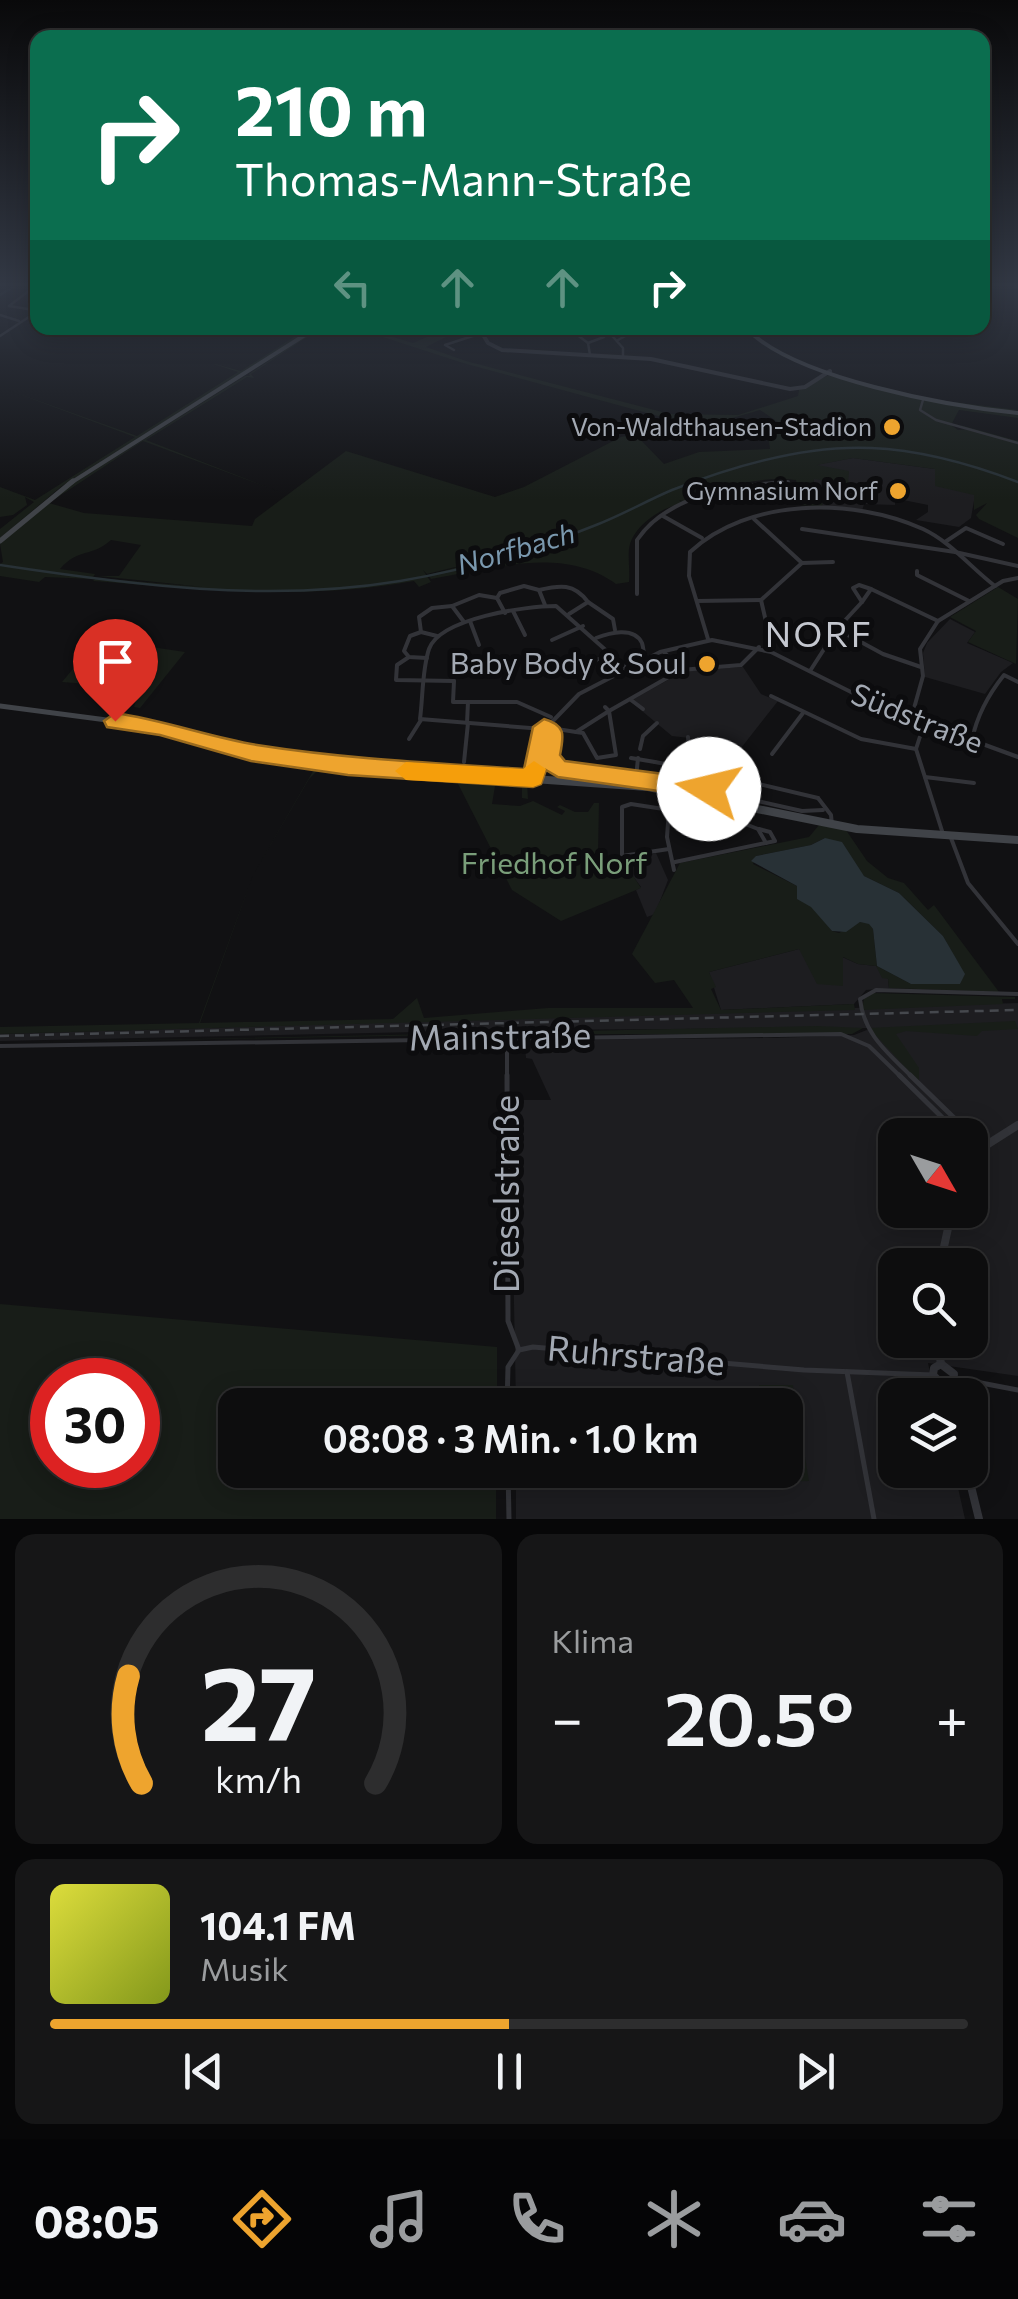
<!DOCTYPE html>
<html lang="de">
<meta charset="utf-8">
<style>
body{margin:0;font-family:Commissioner,sans-serif;background:#161617;color:#f1f3f6;height:100vh;display:flex;flex-direction:column;font-size:38px;white-space:nowrap}
*{box-sizing:border-box;margin:0}
p{font-size:32px;color:#9a9c9e}
.icon{flex:none;width:55px;height:55px;fill:none;stroke:currentColor;stroke-width:2;stroke-linecap:round;stroke-linejoin:round}
.map{position:relative;height:1519px;overflow:hidden}
.panel{display:flex;flex-direction:column;gap:15px;padding:15px;background:#070708;flex:1}
.panel>*{flex:none}
.top-card{position:absolute;left:30px;top:30px;width:960px;height:305px;border-radius:20px;box-shadow:0 5px 25px #0003,0 0 0 2px #2d2d2e;background:#0b6e4f;color:#fff;overflow:hidden}
.needle{width:65px;rotate:129deg}
.tools{position:absolute;left:878px;top:1118px;display:grid;gap:20px}
.tools a{display:grid;place-items:center;width:110px;height:110px;border-radius:20px;background:#0d0d0e;box-shadow:0 5px 25px #0003,0 0 0 2px #2d2d2e;font-size:50px}
.speed{position:absolute;left:30px;top:1358px;display:flex;gap:20px;font-size:50px;font-weight:700;text-align:center}
.speed>*{display:grid;place-content:center;width:130px;height:130px;border-radius:50%;background:#0d0d0e;box-shadow:0 5px 25px #0003,0 0 0 2px #2d2d2e;line-height:1}
.speed .limit{border:15px solid #d22;background:#fff;color:#111}
.pin{position:absolute;display:grid;place-items:center;width:85px;height:85px;color:#fff;margin:-102px -42px;border-radius:50% 50% 50% 0;rotate:-45deg;box-shadow:0 0 10px #0007}
.pin .icon{rotate:45deg}
.me{position:absolute;width:110px;margin:-55px;rotate:279deg;stroke-linejoin:round;filter:drop-shadow(0 0 8px #0008)}
.turn{display:flex;align-items:center;gap:35px;height:210px;padding:0 40px;font-size:45px}
.turn .icon{width:130px;height:130px;stroke-width:2.5}
.turn b{display:block;font-size:70px;line-height:85px}
.lanes{display:flex;align-items:center;height:95px;padding:0 40px;background:#0003;justify-content:center;gap:50px;direction:ltr}
.lanes .off{opacity:.35}
.big{font-size:75px;font-weight:600;line-height:1.1}
.panel .card{flex:1;display:flex;flex-direction:column;justify-content:center;gap:15px;min-width:0;padding:0 35px;border-radius:20px;background:#161617}
.panel .dial{align-items:center;gap:0}
.dial svg{height:260px;overflow:visible;fill:none;stroke:#2d2d2e;stroke-width:7;stroke-linecap:round;text-anchor:middle}
.dial text{fill:#f1f3f6;stroke:none}
.song{display:flex;align-items:center;gap:30px}
.cover{width:120px;height:120px;border-radius:15px;background:linear-gradient(135deg,hsl(60 70% 55%),hsl(70 70% 35%))}
.played{height:10px;border-radius:5px;background:linear-gradient(90deg,#eea42e 50%,#2d2d2e 50%)}
.keys{display:flex;justify-content:space-around;direction:ltr}
.heat{display:flex;justify-content:space-between;align-items:center;font-size:55px;direction:ltr}
.panel .tiles{flex:1;display:grid;gap:15px;grid-template-columns:1fr 1fr}
.card:last-child{grid-column:span 2}
.trip{position:absolute;left:218px;top:1388px;width:585px;height:100px;border-radius:20px;background:#0d0d0e;box-shadow:0 5px 25px #0003,0 0 0 2px #2d2d2e;font-weight:600;line-height:100px;text-align:center}
.dock{display:flex;height:160px;justify-content:space-around;align-items:center;background:#050506;color:#9a9c9e}
.dock .icon{width:70px;height:70px}
.dock .selected{color:#eea42e}
.dock b{font-size:45px;color:#f1f3f6}
.map>svg:first-child{display:block}
.built{fill:#1d1d20;fill-rule:evenodd}
.green{fill:#181d18;fill-rule:evenodd}
.water{fill:#283136}
.lines{fill:none;stroke-linecap:round;stroke-linejoin:round}
.stream{stroke:#283136;stroke-width:2.5}
.pedestrian{stroke:#323338;stroke-width:4}
.minor-far2{stroke:#323338;stroke-width:2.5}
.minor-far1{stroke:#323338;stroke-width:4}
.minor{stroke:#323338;stroke-width:5}
.tertiary-far1{stroke:#323338;stroke-width:4}
.tertiary{stroke:#323338;stroke-width:8}
.secondary-far2{stroke:#404348;stroke-width:4}
.secondary-far1{stroke:#404348;stroke-width:5}
.secondary{stroke:#404348;stroke-width:8}
.rail{stroke:#45484d;stroke-width:2.5;stroke-dasharray:9 6;stroke-linecap:butt}
.route{fill:#eea42e;stroke:#9b6b1e;stroke-width:2.5}
.slow{fill:#f59e0b}
.poi-dot{fill:#eea42e;stroke:#0c0c0e;stroke-width:4}
.labels{text-anchor:middle;stroke-width:10;stroke-linejoin:round;paint-order:stroke}
.far-poi-label{font-size:25px;fill:#a3a9b3;stroke:#0c0c0e;text-anchor:end}
.far-water-label{font-size:28px;font-style:italic;fill:#7a98ae;stroke:#0c0c0e}
.poi-label{font-size:30px;fill:#a3a9b3;stroke:#0c0c0e;text-anchor:end}
.street-label{font-size:30px;fill:#a3a9b3;stroke:#0c0c0e}
.park-label{font-size:30px;fill:#7a9e7a;stroke:#0c0c0e}
.quarter-label{font-size:35px;letter-spacing:2.5px;fill:#c4c7cf;stroke:#0c0c0e}
.near-street-label{font-size:35px;fill:#a3a9b3;stroke:#0c0c0e}
</style>
<div class="map">
<svg width="1018" height="1519" viewBox="0 0 1018 1519">
<rect width="100%" height="100%" fill="#111113"/>
<g class="built">
<path d="M853 458 935 469 975 495 971 518 959 527 916 520 928 512V505L903 500 895 501V505L864 504 862 511 822 506 824 490 813 488 815 465Z"/>
<path d="M950 619 975 632 967 643 1013 663 1001 672 985 694 925 677 923 653 927 643Z"/>
<path d="M743 667 761 694 778 701 734 757 698 739 672 736 630 701 684 671Z"/>
<path d="M656 853 668 880 655 914 647 917 636 890 641 887 624 864Z"/>
<path d="M799 949 841 974 842 957 858 964 876 966 888 979 889 988 866 990 854 1004 721 1010 709 972Z"/>
<path d="M1018 1003V1376L928 1363 935 1395H895V1470H954L965 1519H516V1470H785V1405H516L510 1100H551L532 1059 526 1058 525 1046H510L511 1040 774 1038 854 1035 872 1028 510 1030 0 1041V1034ZM895 1135H970V1210H895ZM895 1265H970V1340H895Z"/>
</g>
<g class="green">
<path d="M308 328H314L62 486 0 538V529L34 502 25 497 27 505 13 515 0 517V487L35 500 135 437 8 390 137 436 238 372 211 363 241 371Z"/>
<path d="M318 328H321L251 374 254 378 247 377 146 440 280 492 143 441 49 503 84 513 252 526 255 519 346 451 495 497 524 487 621 437 684 423 463 363 355 328H363L413 343 436 333 446 337 426 347 466 361 670 414 738 415 798 396 799 390 831 374 883 391 866 383 929 399 1018 410H984L1018 414V418L959 410 951 425 958 430 967 429 960 425 1018 441V538L979 519 976 515 987 503 974 510V495L935 486V469L853 458 817 465 849 471 848 484 814 479 813 488 824 489 822 506 800 505 796 480C762 476 717 486 687 502L679 500 683 503C662 507 632 526 629 549 628 559 630 571 629 582L616 584C563 545 490 569 431 579L428 575 492 558 427 574 423 570 431 582 419 587 414 581C307 601 201 589 93 581L96 578 204 587 98 576H119L141 545 111 540C91 558 79 547 60 569L95 574 92 579 45 577 39 582 0 576V566L26 569 0 564 3 562 0 544 47 500 245 376H250L249 374ZM760 410 788 429 768 435 770 449 699 452 664 464 635 434 722 421Z"/>
<path d="M998 587 1018 599 1016 664 968 642 976 631 950 617Z"/>
<path d="M98 639 185 652 140 708 134 707 137 696 106 695 113 686 62 682Z"/>
<path d="M318 765 527 782 528 799 522 798V788L495 786 492 804 520 806 533 801 562 815 565 811 557 807 560 805 575 812H588L594 803H599L598 852 615 861 622 859 641 888 561 921 512 890 455 778 321 767 309 779 253 875 200 1023 393 1019 417 998 424 1018 548 1008H693L674 980 655 983 632 954 680 863 809 837 819 825 846 830 867 861 888 878 904 883 928 910 934 905 999 992 889 988 888 979 882 978 876 966 858 964 843 957V986L817 984 799 949 709 972 716 987 711 989 721 1010 854 1004 855 1010 0 1034V1027L199 1023 253 875 316 766ZM825 838 864 876 899 893 943 936 964 974 960 984H911L877 966 873 929 869 923 860 922 839 933 832 931 797 886 753 864 756 856 811 845Z"/>
<path d="M873 993 1015 997V999H1002L1003 1004 862 1010 864 998Z"/>
<path d="M1015 1021 1018 1029 982 1031 977 1036 906 1031 896 1034 919 1068V1082L869 1028Z"/>
<path d="M817 1026 863 1028 852 1034H495L0 1043Z"/>
<path d="M0 1304 497 1347V1405H235V1470H496V1519H0ZM52 1380H138V1465H52Z"/>
<path d="M759 1385H793L809 1481 774 1482 772 1470H785V1405H762Z"/>
</g>
<path class="water" d="M825 838 842 842 864 876 899 893 943 936 965 974 960 984H911L877 966 873 929 869 924 860 922 846 932 832 931 811 907 797 899V886L751 861 756 856 811 845Z"/>
<g class="lines">
<g class="stream">
<path d="M1014 287 1018 288"/>
<path d="M0 295 13 287"/>
<path d="M0 565C132 585 267 603 400 581 466 570 534 550 596 525 622 515 646 501 672 490 733 466 805 445 871 448 922 450 971 464 1018 482"/>
</g>
<g class="pedestrian">
<path d="M454 681 453 702H517L551 717"/>
<path d="M631 700 643 709"/>
<path d="M605 707 609 711 681 670"/>
<path d="M609 711 616 755 597 758 583 733 576 732Z"/>
<path d="M467 723 468 702"/>
<path d="M557 729 576 732"/>
<path d="M682 755 713 772"/>
<path d="M655 762 731 777"/>
<path d="M673 765 689 748 688 737"/>
<path d="M742 780 818 798"/>
</g>
<g class="minor-far2">
<path d="M9 306 34 287"/>
<path d="M9 306 34 310"/>
<path d="M0 315 19 321"/>
<path d="M532 328 547 335 563 328"/>
<path d="M568 328 588 343 590 355"/>
<path d="M605 328 623 348V357"/>
<path d="M444 333 457 328"/>
<path d="M0 336 38 311"/>
<path d="M618 340 636 330"/>
<path d="M588 343 604 337"/>
<path d="M454 350 445 345 482 333"/>
<path d="M923 400 920 410 936 420 1018 443"/>
<path d="M767 484 788 482"/>
</g>
<g class="minor-far1">
<path d="M663 516 702 538"/>
<path d="M754 519 802 563"/>
<path d="M802 529 955 552 1018 566"/>
<path d="M945 542 966 528 1003 544"/>
<path d="M917 571V575L969 601"/>
<path d="M859 585 871 589 862 602 853 588Z"/>
<path d="M871 589 938 621"/>
<path d="M637 594V540C668 494 736 485 788 482"/>
<path d="M761 600 802 563 833 562"/>
<path d="M761 600 767 626"/>
<path d="M697 601 761 600"/>
<path d="M545 605 539 590C560 585 574 583 588 602"/>
<path d="M513 611 525 635"/>
<path d="M505 613 497 598 500 593 524 586 539 590"/>
<path d="M569 614 588 602 613 619 615 630"/>
<path d="M470 621 479 645"/>
<path d="M464 622 452 606 479 595 497 598"/>
<path d="M837 629 883 654 921 667"/>
<path d="M421 632 410 636 404 651 409 657 427 658"/>
<path d="M437 636 421 632 419 617 432 608 452 606"/>
<path d="M596 638C609 633 634 626 642 643 644 649 643 654 646 659"/>
<path d="M708 639 689 576 690 552C748 498 852 497 923 529 951 542 971 568 995 586"/>
<path d="M552 640 583 626"/>
<path d="M664 652 681 670 741 665 759 647"/>
<path d="M409 657 397 665 396 680 454 681"/>
<path d="M580 666 612 654"/>
<path d="M810 671 837 629 862 602"/>
<path d="M771 696 861 739 916 749"/>
<path d="M911 719 923 676 920 649 938 621 1003 581 1018 578"/>
<path d="M924 724 916 749 943 834"/>
<path d="M545 727 554 734 550 760 562 770 687 785 802 811 823 810"/>
<path d="M543 729 420 719C423 697 422 670 429 649 440 618 526 606 556 606L626 668"/>
<path d="M409 739 421 720"/>
<path d="M972 740C977 715 988 695 1004 675L1018 682"/>
<path d="M640 749 643 736 657 723"/>
<path d="M772 754 803 713"/>
<path d="M631 758 655 762"/>
<path d="M464 762 468 723"/>
<path d="M533 777 548 726 579 694 660 652 712 640 771 652 879 706 1018 757"/>
<path d="M731 777 738 779 734 794"/>
<path d="M925 777 974 783"/>
<path d="M636 778 638 758"/>
<path d="M670 796 667 837 674 870"/>
<path d="M818 798 831 815 832 825"/>
<path d="M951 838 968 883 1018 944"/>
<path d="M669 849 622 856V807L631 804 735 820 758 829 766 843"/>
<path d="M675 862 775 841 770 832 759 829"/>
<path d="M507 1037V1077"/>
<path d="M0 1046 841 1034 869 1046 901 1077"/>
<path d="M912 1077C888 1053 864 1035 860 999L876 990 1018 994"/>
</g>
<g class="minor">
<path d="M899 1075 960 1135"/>
<path d="M910 1075 984 1147"/>
<path d="M970 1138 985 1147"/>
<path d="M519 1350 533 1347 804 1370 933 1375"/>
<path d="M847 1372 874 1519"/>
<path d="M955 1378 1018 1390"/>
<path d="M507 1405 508 1367 519 1350 508 1321 507 1075"/>
<path d="M508 1470 509 1519"/>
</g>
<path class="tertiary-far1" d="M479 328 488 343 502 350 651 359 790 389 805 387 830 371"/>
<g class="tertiary">
<path d="M970 1166 988 1144 1018 1125"/>
<path d="M940 1265 952 1210"/>
<path d="M937 1340 941 1364"/>
<path d="M941 1364 954 1374 953 1385 946 1388"/>
<path d="M941 1364 934 1368 933 1375 946 1388"/>
<path d="M967 1470 979 1519"/>
</g>
<g class="secondary-far2">
<path d="M746 328C794 379 949 406 1018 413"/>
<path d="M69 484 316 328"/>
</g>
<g class="secondary-far1">
<path d="M0 541 73 481"/>
<path d="M0 706 160 727 208 740"/>
</g>
<path class="secondary" d="M199 738 251 752 347 766 648 787 857 829 1018 840"/>
<path class="rail" d="M0 1036 1018 1010"/>
</g>
<linearGradient id="sky" x2="0" y2="1"><stop stop-color="#09090a"/><stop offset="0.57" stop-color="#323844"/><stop offset="1" stop-color="#323844" stop-opacity="0"/></linearGradient>
<rect width="1018" height="500" fill="url(#sky)"/>
<path class="route" d="M115 713C164 720 209 737 257 745 346 759 434 763 524 769L533 727 544 719C566 725 564 735 560 755L565 761 709 780 721 789 709 798 558 777 546 770 541 784 533 787 348 775 251 761 160 735 107 727 104 721Z"/>
<path class="slow" d="M534 761 546 769 541 784 533 787 406 780 395 771 406 762 523 769Z"/>
<g class="poi-dot">
<circle cx="892" cy="427" r="10"/>
<circle cx="898" cy="491" r="10"/>
<circle cx="707" cy="664" r="10"/>
</g>
<g class="labels">
<g class="far-poi-label">
<text x="872" y="436">Von-Waldthausen-Stadion</text>
<text x="878" y="500">Gymnasium Norf</text>
</g>
<g class="far-water-label">
<text transform="translate(516 549) rotate(-16)" y="10">Norfbach</text>
</g>
<g class="poi-label">
<text x="687" y="674">Baby Body &amp; Soul</text>
</g>
<g class="street-label">
<text transform="translate(917 719) rotate(22)" y="10">Südstraße</text>
</g>
<g class="park-label">
<text x="554" y="874">Friedhof Norf</text>
</g>
<g class="quarter-label">
<text x="819" y="647">NORF</text>
</g>
<g class="near-street-label">
<text transform="translate(500 1037) rotate(-1)" y="12">Mainstraße</text>
<text transform="translate(507 1194) rotate(-90)" y="12">Dieselstraße</text>
<text transform="translate(636 1356) rotate(5)" y="12">Ruhrstraße</text>
</g>
</g>
</svg>
<div class="tools">
<a><svg class="needle" viewBox="-14 -14 28 28"><path d="M0-13l5 13h-10z" fill="#e53935"/><path d="M0 13l5-13h-10z" fill="#9a9c9e"/></svg></a>
<a><svg class="icon" aria-label="search" viewBox="0 0 24 24"><circle cx="10" cy="10" r="6"/><path d="M15 15l6 6"/></svg></a>
<a><svg class="icon" aria-label="layers" viewBox="0 0 24 24"><path d="M12 4l9 5-9 5-9-5zM3 14l9 5 9-5"/></svg></a>
</div>
<div class="speed"><div class="limit">30</div></div>
<div class="pin" style="left:115px;top:721px;background:#d93025"><svg class="icon" aria-label="arrive" viewBox="0 0 24 24"><path d="M6 21V4h12l-3 4 3 4H6"/></svg></div>
<svg class="me" style="left:709px;top:789px" viewBox="-20 -20 40 40"><circle r="19" fill="#fff"/><path d="M0-13L10 11 0 6-10 11z" fill="#eea42e"/></svg>
<div class="trip">08:08 · 3 Min. · 1.0 km</div>
<div class="top-card">
<div class="turn"><svg class="icon" aria-label="right" viewBox="0 0 24 24"><path d="M7 20v-9h11M14 6l5 5-5 5"/></svg><div><b>210 m</b>Thomas-Mann-Straße</div></div>
<div class="lanes"><svg class="icon off" aria-label="left" viewBox="0 0 24 24"><path d="M17 20v-9H6M10 6l-5 5 5 5"/></svg><svg class="icon off" aria-label="ahead" viewBox="0 0 24 24"><path d="M12 20V5M6 11l6-6 6 6"/></svg><svg class="icon off" aria-label="ahead" viewBox="0 0 24 24"><path d="M12 20V5M6 11l6-6 6 6"/></svg><svg class="icon" aria-label="right" viewBox="0 0 24 24"><path d="M7 20v-9h11M14 6l5 5-5 5"/></svg></div>
</div>
</div>
<section class="panel">
<div class="tiles">
<div class="card dial"><svg viewBox="0 0 100 80">
<path d="M14 69A42 42 0 1 1 86 69"/>
<path d="M14 69A42 42 0 0 1 10 36" stroke="#eea42e"/>
<text x="50" y="56" font-size="32" font-weight="700">27</text>
<text x="50" y="72" font-size="11">km/h</text>
</svg></div>
<div class="card"><p>Klima</p>
<div class="heat"><a>−</a><b class="big">20.5°</b><a>+</a></div>
</div>
<div class="card">
<div class="song"><i class="cover"></i><div><b>104.1 FM</b><p>Musik</p></div></div>
<div class="played"></div>
<div class="keys"><svg class="icon" aria-label="previous" viewBox="0 0 24 24"><path d="M18 5L8 12l10 7zM5 5v14"/></svg><svg class="icon" aria-label="pause" viewBox="0 0 24 24"><path d="M8 5v14M16 5v14"/></svg><svg class="icon" aria-label="next" viewBox="0 0 24 24"><path d="M6 5l10 7-10 7zM19 5v14"/></svg></div>
</div>
</div>
</section>
<nav class="dock">
<b>08:05</b>
<svg class="icon selected" aria-label="directions" viewBox="0 0 24 24"><path d="M12 3l9 9-9 9-9-9zM9 14v-3h6M13 9l2 2-2 2"/></svg>
<svg class="icon" aria-label="music" viewBox="0 0 24 24"><path d="M9 18V5l10-2v13"/><circle cx="6" cy="18" r="3"/><circle cx="16" cy="16" r="3"/></svg>
<svg class="icon" aria-label="phone" viewBox="0 0 24 24"><path d="M5 4h4l2 5-3 2q2 4 5 5l2-3 5 2v4C11 20 4 13 5 4z"/></svg>
<svg class="icon" aria-label="climate" viewBox="0 0 24 24"><path d="M12 3v18M4 7l16 10M4 17L20 7"/></svg>
<svg class="icon" aria-label="car" viewBox="0 0 24 24"><path d="M5 17H2v-5l4-1 3-4h7l3 4 3 1v5h-3M9 17h6M6 11h13"/><circle cx="7" cy="17" r="2"/><circle cx="17" cy="17" r="2"/></svg>
<svg class="icon" aria-label="filters" viewBox="0 0 24 24"><path d="M4 7h16M4 17h16"/><circle cx="9" cy="7" r="2"/><circle cx="15" cy="17" r="2"/></svg>
</nav>
